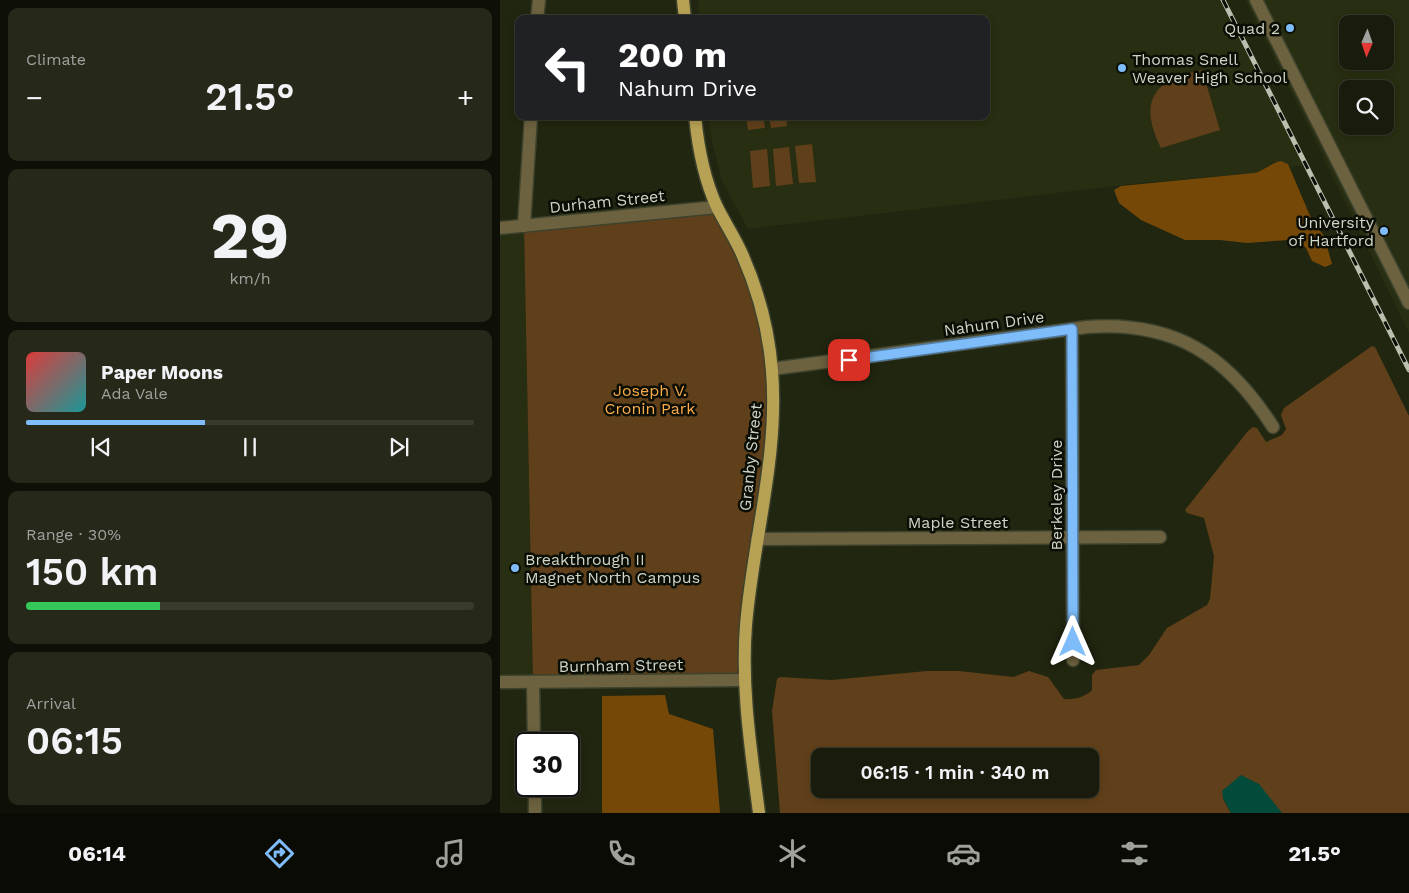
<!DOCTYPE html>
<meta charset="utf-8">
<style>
body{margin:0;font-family:"Work Sans",sans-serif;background:#26291a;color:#f1f3f6;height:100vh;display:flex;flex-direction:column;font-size:19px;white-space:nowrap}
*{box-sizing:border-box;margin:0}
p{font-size:16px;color:#9fa19d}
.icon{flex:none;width:28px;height:28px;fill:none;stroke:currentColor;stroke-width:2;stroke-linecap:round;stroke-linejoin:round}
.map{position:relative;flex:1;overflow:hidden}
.details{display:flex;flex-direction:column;gap:8px;padding:8px;background:#0e0f07;width:500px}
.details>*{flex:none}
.guide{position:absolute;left:15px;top:15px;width:475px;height:105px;border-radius:10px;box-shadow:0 2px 8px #0003,0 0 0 1px #373a2d;background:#202124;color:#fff;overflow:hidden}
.needle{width:32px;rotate:182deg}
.fabs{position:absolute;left:839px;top:15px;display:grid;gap:10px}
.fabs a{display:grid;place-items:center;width:55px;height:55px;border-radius:10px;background:#191c0c;box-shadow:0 2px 8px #0003,0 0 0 1px #373a2d;font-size:25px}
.speed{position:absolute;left:15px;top:732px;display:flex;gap:10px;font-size:25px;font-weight:700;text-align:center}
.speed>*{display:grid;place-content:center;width:65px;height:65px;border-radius:50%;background:#191c0c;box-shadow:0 2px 8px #0003,0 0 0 1px #373a2d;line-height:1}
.speed .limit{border:2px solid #111;border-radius:8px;background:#fff;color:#111}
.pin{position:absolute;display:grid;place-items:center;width:42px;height:42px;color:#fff;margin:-21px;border-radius:10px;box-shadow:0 2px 8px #0006}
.me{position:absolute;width:55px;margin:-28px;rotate:0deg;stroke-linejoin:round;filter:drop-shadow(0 0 4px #0008)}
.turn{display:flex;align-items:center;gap:18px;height:105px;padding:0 20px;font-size:22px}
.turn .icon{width:65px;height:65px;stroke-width:2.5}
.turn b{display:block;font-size:35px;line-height:42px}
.big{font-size:38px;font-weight:600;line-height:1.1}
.details .card{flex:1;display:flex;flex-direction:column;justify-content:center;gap:8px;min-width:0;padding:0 18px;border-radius:10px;background:#26291a}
.details .dial{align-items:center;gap:0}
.dial b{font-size:65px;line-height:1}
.song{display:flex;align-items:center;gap:15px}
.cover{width:60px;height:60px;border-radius:8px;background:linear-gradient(135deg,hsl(0 70% 55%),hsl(180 70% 35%))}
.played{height:5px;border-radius:2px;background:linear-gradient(90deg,#7ebdf9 40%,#373a2d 40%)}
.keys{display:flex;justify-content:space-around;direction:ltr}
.heat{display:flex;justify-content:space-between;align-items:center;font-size:28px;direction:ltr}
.charge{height:8px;border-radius:4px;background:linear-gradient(90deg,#34c759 30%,#373a2d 0)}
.trip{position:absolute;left:311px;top:748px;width:288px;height:50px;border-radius:10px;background:#191c0c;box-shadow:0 2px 8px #0003,0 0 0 1px #373a2d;font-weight:600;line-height:50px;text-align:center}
.dock{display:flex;height:80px;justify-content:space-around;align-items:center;background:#0a0b05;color:#9fa19d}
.dock .icon{width:35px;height:35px}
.dock .selected{color:#7ebdf9}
.dock b{font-size:22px;color:#f1f3f6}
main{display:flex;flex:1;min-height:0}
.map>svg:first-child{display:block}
.built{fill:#282e11;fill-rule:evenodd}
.green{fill:#60401a;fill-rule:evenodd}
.forest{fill:#764808}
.water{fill:#024a39}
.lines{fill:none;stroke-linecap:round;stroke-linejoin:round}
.minor-casing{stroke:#3d422d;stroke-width:15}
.major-casing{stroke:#3d422d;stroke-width:15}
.minor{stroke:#6d623f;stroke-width:12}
.major{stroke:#b7a155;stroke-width:12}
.rail-casing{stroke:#babfb0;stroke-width:5}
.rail{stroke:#0b0e05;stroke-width:3;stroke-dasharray:9;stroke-linecap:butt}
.route-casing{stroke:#527ba2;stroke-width:12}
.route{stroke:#7ebdf9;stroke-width:9}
.poi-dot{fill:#7ebdf9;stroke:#0b0e05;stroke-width:2}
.labels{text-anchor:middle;stroke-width:5;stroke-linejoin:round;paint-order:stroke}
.poi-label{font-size:16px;fill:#d0d4c6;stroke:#0b0e05;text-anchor:end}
.street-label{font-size:16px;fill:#d0d4c6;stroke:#0b0e05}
.park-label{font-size:16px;fill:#feac49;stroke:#0b0e05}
</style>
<main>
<section class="details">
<div class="card"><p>Climate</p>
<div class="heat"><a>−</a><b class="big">21.5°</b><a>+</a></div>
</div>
<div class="card dial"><b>29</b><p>km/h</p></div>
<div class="card">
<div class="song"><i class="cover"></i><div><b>Paper Moons</b><p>Ada Vale</p></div></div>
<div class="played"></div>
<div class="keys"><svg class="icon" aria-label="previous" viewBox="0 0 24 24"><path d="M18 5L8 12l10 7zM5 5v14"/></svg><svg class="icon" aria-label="pause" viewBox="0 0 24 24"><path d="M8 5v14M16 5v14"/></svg><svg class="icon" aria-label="next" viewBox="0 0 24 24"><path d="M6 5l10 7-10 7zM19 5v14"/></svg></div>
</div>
<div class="card"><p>Range · 30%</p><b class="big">150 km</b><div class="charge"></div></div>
<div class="card"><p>Arrival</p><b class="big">06:15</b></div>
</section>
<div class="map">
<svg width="909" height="813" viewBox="0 0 909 813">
<rect width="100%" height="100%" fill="#212610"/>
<g class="built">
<path d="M198 0H723L806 165 789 167 788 164 773 162 761 171 754 173 641 183 248 229 222 181 211 137 209 116H486V19H199Z"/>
<path d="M745 0H909V333L809 128ZM848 24H885V61H848ZM848 89H885V126H848Z"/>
<path d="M24 226 33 682H0V228Z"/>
</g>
<g class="green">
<path d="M702 70 720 130 661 148C638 102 653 79 702 70Z"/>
<path d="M246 116H263L265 128 248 130Z"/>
<path d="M269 116H286L287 126 271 128Z"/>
<path d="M312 144 316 182 299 183 295 146Z"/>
<path d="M289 147 293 184 276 186 273 149Z"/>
<path d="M267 149 270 186 253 188 250 151Z"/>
<path d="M217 207 242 254 272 369 243 680 33 682 24 226Z"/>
<path d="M872 346 875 347 909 416V813H782L778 809 723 799 731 813H280L272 711 277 679 280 677 331 680 427 671H459L513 677 529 671 548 677 564 699C574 700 585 697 592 690V675L596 670 639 665 649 655 667 628 707 605 710 599 714 556 704 518 687 513 685 510 748 431 753 427 757 428 766 442 782 435 786 429 781 415 784 408ZM320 756H590V789H320Z"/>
</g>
<g class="forest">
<path d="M781 161 788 164 811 218 824 236 832 264 825 267 812 261 806 248 801 244 788 240 747 243 720 240H685L641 220 619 203 614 190 621 186 754 173C764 171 770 163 781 161Z"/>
<path d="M165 695 169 714 213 729 220 813H102V696Z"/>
</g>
<path class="water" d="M741 775 759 784 782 813H731L723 798 722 791Z"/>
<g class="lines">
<defs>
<g id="minor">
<path d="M756 0 909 303"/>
<path d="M37 19 39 0"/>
<path d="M24 226 31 116"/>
<path d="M0 228 217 207"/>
<path d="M572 329 573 660"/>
<path d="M272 369 587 327C675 321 727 355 773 427"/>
<path d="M257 539 660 537"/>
<path d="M0 682 243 680"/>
<path d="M33 682 34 744"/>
<path d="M35 786V813"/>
</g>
<g id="major">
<path d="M183 0 185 19"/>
<path d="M195 116C198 147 204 179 217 207 225 223 235 238 242 254 258 290 269 331 272 371 279 456 253 540 246 625 241 688 251 750 259 813"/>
</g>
</defs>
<use href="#minor" class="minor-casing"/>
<use href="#major" class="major-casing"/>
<use href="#minor" class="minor"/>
<use href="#major" class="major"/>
<defs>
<path id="rail" d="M723 0 909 370"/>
</defs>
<use href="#rail" class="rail-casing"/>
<use href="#rail" class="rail"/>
</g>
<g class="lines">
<defs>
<path id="route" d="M349 360 572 329 573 642"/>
</defs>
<use href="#route" class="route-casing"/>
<use href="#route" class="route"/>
</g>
<g class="poi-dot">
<circle cx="790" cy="28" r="5"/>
<circle cx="622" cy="68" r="5"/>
<circle cx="884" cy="231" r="5"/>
<circle cx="15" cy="568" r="5"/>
</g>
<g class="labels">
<g class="poi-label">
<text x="780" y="34">Quad 2</text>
<text x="632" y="65" text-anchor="start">Thomas Snell<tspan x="632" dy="18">Weaver High School</tspan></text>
<text x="874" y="228">University<tspan x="874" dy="18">of Hartford</tspan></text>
<text x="25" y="565" text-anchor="start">Breakthrough II<tspan x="25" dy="18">Magnet North Campus</tspan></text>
</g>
<g class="street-label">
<text transform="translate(107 201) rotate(-6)" y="6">Durham Street</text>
<text transform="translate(494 323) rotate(-8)" y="6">Nahum Drive</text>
<text transform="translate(250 457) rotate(-84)" y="6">Granby Street</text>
<text transform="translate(556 495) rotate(-90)" y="6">Berkeley Drive</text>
<text x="458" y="528">Maple Street</text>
<text transform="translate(121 665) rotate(-1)" y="6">Burnham Street</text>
</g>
<g class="park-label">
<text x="150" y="396">Joseph V.<tspan x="150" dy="18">Cronin Park</tspan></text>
</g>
</g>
</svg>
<div class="fabs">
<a><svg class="needle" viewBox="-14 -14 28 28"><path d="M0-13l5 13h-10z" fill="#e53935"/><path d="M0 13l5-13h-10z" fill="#9fa19d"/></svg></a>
<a><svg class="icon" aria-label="search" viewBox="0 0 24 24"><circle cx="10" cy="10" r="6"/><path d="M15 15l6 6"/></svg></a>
</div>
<div class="speed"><div class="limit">30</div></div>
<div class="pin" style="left:349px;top:360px;background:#d93025"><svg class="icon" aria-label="arrive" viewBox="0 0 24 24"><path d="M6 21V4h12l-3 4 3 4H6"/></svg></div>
<svg class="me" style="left:573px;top:642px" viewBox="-20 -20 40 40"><path d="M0-17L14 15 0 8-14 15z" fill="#7ebdf9" stroke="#fff" stroke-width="4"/></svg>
<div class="trip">06:15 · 1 min · 340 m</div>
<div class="guide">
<div class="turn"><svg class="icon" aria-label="left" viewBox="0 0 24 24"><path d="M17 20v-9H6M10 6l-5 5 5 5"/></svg><div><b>200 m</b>Nahum Drive</div></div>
</div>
</div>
</main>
<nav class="dock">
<b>06:14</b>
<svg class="icon selected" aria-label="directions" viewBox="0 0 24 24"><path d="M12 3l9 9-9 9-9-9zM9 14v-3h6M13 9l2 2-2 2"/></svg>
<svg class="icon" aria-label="music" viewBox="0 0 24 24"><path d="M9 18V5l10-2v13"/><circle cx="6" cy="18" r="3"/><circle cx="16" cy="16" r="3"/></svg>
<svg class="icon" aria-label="phone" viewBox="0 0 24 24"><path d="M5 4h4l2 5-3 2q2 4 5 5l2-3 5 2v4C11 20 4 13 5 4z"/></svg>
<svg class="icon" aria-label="climate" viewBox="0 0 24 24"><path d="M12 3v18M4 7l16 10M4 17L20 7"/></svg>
<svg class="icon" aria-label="car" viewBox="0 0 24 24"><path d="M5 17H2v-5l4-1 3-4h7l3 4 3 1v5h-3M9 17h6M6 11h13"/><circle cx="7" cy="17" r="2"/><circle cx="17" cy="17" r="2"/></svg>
<svg class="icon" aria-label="filters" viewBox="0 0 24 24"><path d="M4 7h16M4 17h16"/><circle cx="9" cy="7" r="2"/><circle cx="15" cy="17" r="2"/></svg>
<b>21.5°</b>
</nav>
